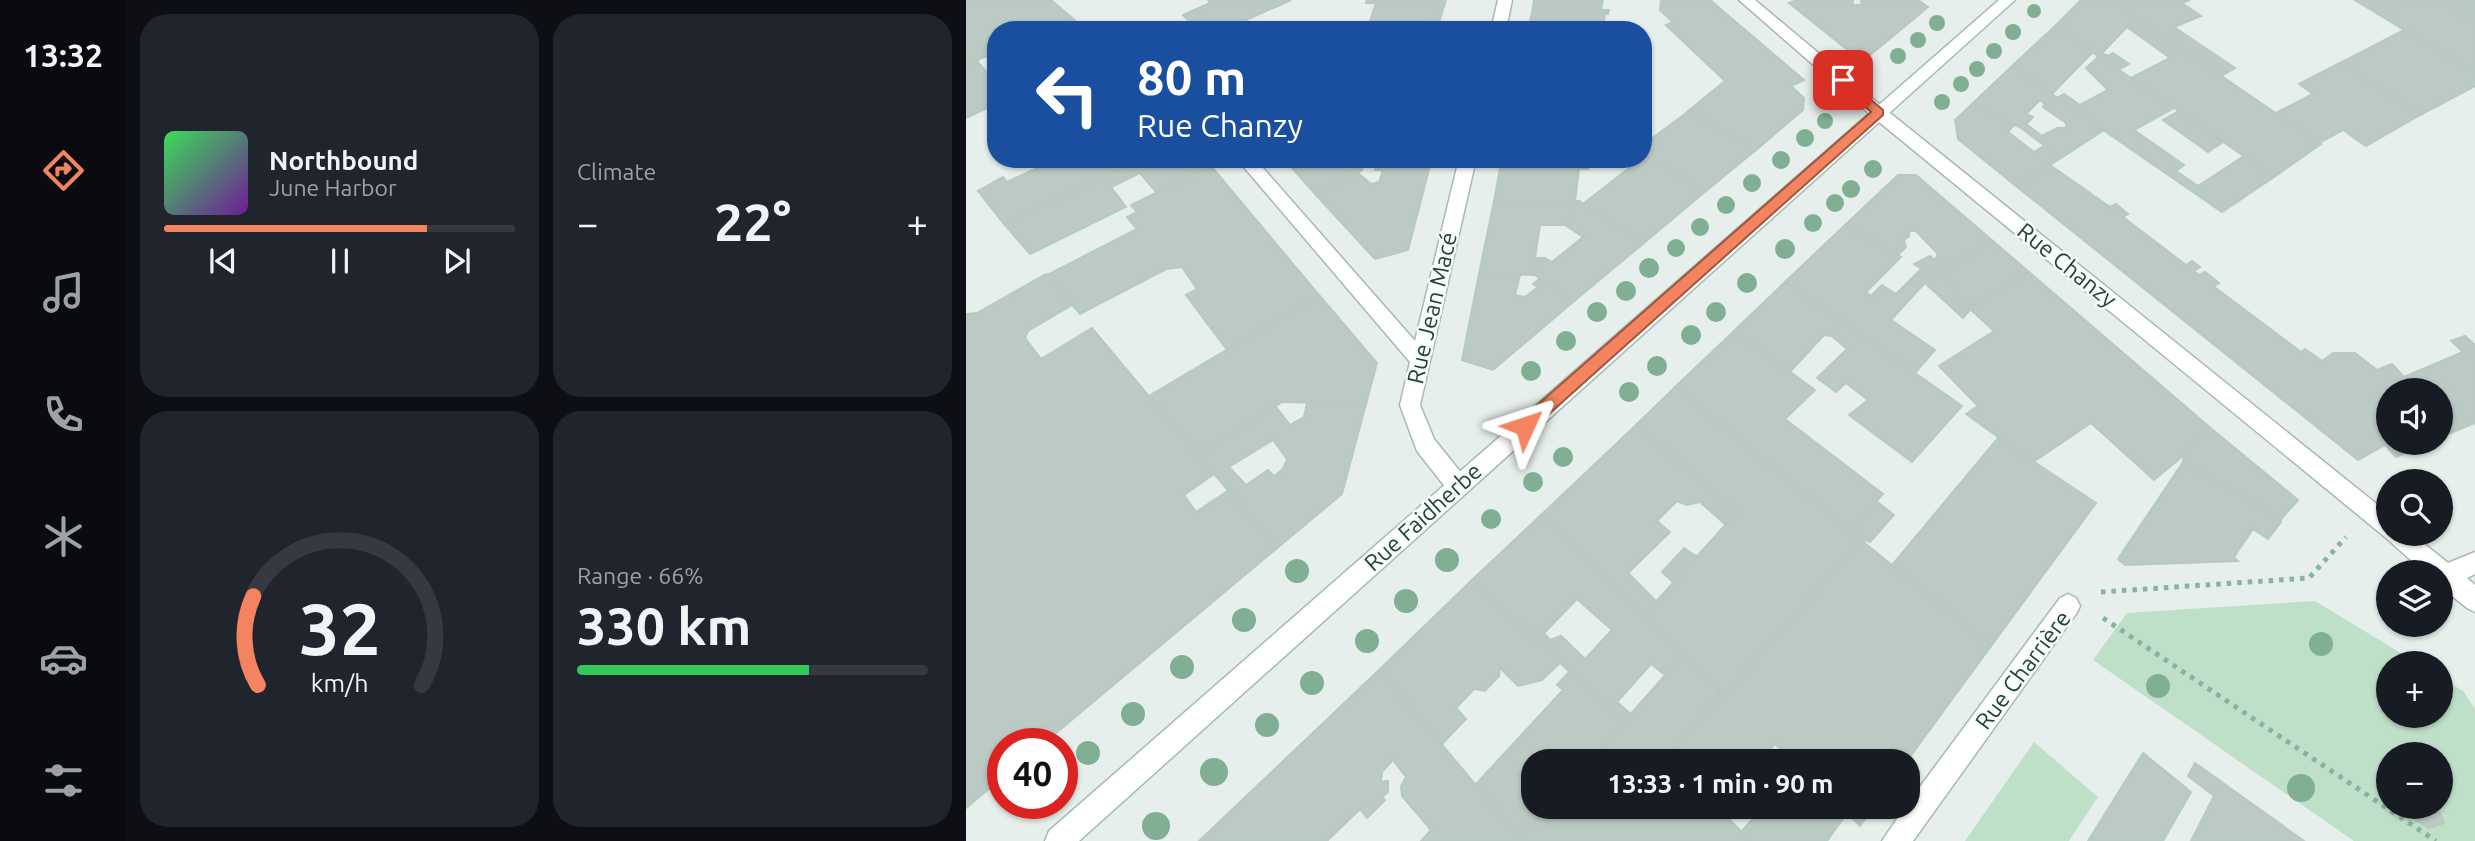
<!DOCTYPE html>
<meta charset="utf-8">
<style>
body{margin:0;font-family:Ubuntu,sans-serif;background:#20242c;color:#f1f3f6;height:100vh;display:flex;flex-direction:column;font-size:26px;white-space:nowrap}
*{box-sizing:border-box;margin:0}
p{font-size:23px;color:#9ea1a6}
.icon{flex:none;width:38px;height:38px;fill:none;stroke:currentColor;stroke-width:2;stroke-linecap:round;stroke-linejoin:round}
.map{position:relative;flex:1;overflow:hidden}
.sheet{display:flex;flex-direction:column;gap:14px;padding:14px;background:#0d0f14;width:840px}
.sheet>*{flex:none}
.top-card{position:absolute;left:21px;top:21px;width:665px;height:147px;border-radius:28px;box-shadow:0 2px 5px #0004;background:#1a4fa0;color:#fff;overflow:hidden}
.tools{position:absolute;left:1410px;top:378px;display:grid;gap:14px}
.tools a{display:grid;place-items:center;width:77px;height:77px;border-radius:50%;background:#171b24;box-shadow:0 2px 5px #0004;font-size:35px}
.speed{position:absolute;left:21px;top:728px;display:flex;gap:14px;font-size:35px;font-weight:700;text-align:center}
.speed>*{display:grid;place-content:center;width:91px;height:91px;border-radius:50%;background:#171b24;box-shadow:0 2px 5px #0004;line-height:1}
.speed .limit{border:10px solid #d22;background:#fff;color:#111}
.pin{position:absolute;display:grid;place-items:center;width:60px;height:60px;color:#fff;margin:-30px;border-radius:14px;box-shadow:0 4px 10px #0006}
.me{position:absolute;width:77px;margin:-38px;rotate:48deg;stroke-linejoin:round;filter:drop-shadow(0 0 5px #0008)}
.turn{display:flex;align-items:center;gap:24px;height:147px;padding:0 35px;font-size:32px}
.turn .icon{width:91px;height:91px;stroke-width:2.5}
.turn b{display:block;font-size:49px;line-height:60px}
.big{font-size:52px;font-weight:600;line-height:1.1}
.sheet .widget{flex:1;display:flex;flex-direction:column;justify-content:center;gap:10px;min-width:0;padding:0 24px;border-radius:28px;background:#20242c}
.sheet .dial{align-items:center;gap:0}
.dial svg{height:182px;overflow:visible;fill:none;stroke:#363941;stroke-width:7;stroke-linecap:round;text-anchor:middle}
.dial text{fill:#f1f3f6;stroke:none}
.song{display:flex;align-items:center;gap:21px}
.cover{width:84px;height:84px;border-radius:10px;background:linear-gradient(135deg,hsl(130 70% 55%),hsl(280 70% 35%))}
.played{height:7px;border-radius:4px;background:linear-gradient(90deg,#f4845f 75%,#363941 75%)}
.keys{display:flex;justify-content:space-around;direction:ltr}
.heat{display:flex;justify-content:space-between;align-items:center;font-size:38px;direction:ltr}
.charge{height:10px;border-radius:5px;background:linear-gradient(90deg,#34c759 66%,#363941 0)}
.sheet .tiles{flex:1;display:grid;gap:14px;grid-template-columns:repeat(2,1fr)}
.trip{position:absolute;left:555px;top:749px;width:399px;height:70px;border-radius:28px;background:#171b24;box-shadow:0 2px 5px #0004;font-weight:600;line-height:70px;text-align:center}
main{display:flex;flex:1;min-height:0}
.tabs{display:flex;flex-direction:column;width:126px;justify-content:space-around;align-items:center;background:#090b0e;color:#9ea1a6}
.tabs .icon{width:49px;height:49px}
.tabs .current{color:#f4845f}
.tabs b{font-size:32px;color:#f1f3f6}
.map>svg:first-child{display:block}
.green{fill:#bfe0c8;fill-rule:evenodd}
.building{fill:#bbcac4;stroke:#b8c9c2;stroke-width:2;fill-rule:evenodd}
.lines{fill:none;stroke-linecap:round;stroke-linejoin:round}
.street-casing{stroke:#a8b8b2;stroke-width:3}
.secondary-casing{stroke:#a4bbb3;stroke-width:3}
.path{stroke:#86b3a5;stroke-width:5;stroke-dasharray:4.5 6;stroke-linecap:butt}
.street{fill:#fff;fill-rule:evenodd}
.secondary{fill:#fff;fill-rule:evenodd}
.tree{fill:#80af93}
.route{fill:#f4845f;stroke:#9f563e;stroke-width:2}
.labels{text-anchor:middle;stroke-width:5;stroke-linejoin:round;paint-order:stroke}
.street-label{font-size:23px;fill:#24423a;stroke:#f7fbf9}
</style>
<main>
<nav class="tabs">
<b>13:32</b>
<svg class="icon current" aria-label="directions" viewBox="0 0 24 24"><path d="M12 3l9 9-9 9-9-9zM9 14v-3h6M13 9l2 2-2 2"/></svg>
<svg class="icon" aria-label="music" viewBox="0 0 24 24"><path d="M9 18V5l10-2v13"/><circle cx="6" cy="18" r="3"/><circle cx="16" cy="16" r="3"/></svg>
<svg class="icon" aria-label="phone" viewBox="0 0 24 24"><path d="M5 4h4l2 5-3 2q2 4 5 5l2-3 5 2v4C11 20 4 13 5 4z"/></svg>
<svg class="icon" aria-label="climate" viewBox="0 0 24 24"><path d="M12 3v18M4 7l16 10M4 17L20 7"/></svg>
<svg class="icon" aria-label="car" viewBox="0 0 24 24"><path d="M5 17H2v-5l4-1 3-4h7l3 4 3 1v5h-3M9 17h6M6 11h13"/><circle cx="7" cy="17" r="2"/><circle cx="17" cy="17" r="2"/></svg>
<svg class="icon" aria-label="filters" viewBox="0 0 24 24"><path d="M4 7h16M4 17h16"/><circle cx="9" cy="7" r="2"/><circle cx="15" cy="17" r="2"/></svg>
</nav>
<section class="sheet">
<div class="tiles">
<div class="widget">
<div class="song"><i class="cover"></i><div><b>Northbound</b><p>June Harbor</p></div></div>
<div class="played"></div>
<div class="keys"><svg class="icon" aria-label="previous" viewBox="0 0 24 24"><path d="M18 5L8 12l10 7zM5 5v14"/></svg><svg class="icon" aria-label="pause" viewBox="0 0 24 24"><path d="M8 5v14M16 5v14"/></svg><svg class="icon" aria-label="next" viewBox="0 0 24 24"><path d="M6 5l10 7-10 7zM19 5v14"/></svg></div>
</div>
<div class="widget"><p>Climate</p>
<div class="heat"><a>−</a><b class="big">22°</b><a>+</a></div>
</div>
<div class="widget dial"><svg viewBox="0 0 100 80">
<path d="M14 69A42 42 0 1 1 86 69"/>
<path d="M14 69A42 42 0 0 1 12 30" stroke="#f4845f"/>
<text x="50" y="56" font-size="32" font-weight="700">32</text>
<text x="50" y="72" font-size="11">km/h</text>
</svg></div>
<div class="widget"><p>Range · 66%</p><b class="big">330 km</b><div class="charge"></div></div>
</div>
</section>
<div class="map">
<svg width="1509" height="841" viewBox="0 0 1509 841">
<rect width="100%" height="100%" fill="#e6efeb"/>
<g class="green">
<path d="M1349 601 1451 663H1423V716H1475V678L1497 691 1509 709V841H1388L1127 660 1161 613ZM1423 754H1475V807H1423Z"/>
<path d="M1068 742 1132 797 1103 841H999Z"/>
</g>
<g class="building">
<path d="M0 0H85L104 16 75 30H30V52L0 65Z"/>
<path d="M242 0H325L258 30H220L228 26 217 15 244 3Z"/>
<path d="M401 0H480L473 22 404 21 410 3H400Z"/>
<path d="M568 0H637L635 10H643L642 14 566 13Z"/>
<path d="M695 0H744L838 80 825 86 838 98 837 110 790 150 722 111 759 81 700 25 707 22 694 10Z"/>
<path d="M830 0H887L886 5H896L895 0H952L962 7 903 56 888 55 823 3Z"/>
<path d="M1115 0H1144L1355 144 1308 177 1165 78 1204 58 1161 27 1136 53 1142 56 1147 53 1163 64 1152 70 1089 26Z"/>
<path d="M1144 0H1224L1216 3 1235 16 1208 27 1269 68 1255 76Z"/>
<path d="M1389 0H1442L1412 14Z"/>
<path d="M1442 0H1470L1500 17 1509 13V73L1412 14Z"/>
<path d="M1470 0H1509V13L1500 17Z"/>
<path d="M566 13 639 14 637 30H562Z"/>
<path d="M104 16 120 30H75Z"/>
<path d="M404 21 473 22H502L500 30H401Z"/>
<path d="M1089 26 1127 52 1086 94 1046 66Z"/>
<path d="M1438 30 1509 73V86L1454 115 1374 63Z"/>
<path d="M1133 56 1208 108 1168 130 1218 165 1210 171 1232 186 1278 156 1308 177 1256 212 1091 98 1098 94 1114 105 1142 90 1120 68Z"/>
<path d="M10 60 23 75 30 72V104L0 118V65Z"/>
<path d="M1374 63 1454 115 1400 146 1377 130 1353 143 1310 113 1347 94 1333 84Z"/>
<path d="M1046 66 1086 94 1138 130 1095 158 1055 128 1006 104ZM1074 100 1079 104 1077 107 1100 123V128H1091L1076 136 1060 124 1067 117 1060 114Z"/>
<path d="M1006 104 1048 125 1042 132 1068 152 1078 146 1095 158 1050 186 992 139 989 120Z"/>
<path d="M723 111 790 150 740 191 677 153V145Z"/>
<path d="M1213 111 1257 142 1242 152 1197 120Z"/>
<path d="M680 155 740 191 678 243 617 204Z"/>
<path d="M90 159H175L38 224 12 191 37 177 41 182Z"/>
<path d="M175 159H239L245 166 191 193 174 173 145 187 160 207 64 254 38 224Z"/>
<path d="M318 159H392L397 165 396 170 350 195Z"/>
<path d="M414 159H466L464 166 412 165Z"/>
<path d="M536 159H622L621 164 535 163Z"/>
<path d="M535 163 621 164H623L622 169H613L609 201H528Z"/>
<path d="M411 165 464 166 442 250 409 259 350 195 392 173 405 184 413 182 417 170H409Z"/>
<path d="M1084 165 1144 207 1150 204 1162 214 1157 217 1220 265 1226 261 1234 267 1228 271 1233 275 1239 272 1253 283 1247 286 1335 352 1339 349 1356 361 1367 353H1389L1411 370 1426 364 1438 377 1497 352 1485 341 1499 336 1509 345V423L1475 437V390H1423V443H1463L1430 457 1419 445 1392 460 1050 186Z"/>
<path d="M245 166 353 295 261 350 220 295 231 289 216 267 200 269 114 314 81 275 171 229 161 217 171 212 165 205Z"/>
<path d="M932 175H950L1027 241 966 275 948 264 964 256 969 260 972 254 950 231H943V236L938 240 940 247 932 255 879 225Z"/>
<path d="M528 201H613L599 225H574L569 258H579L569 275 513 274Z"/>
<path d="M613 201 678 243 607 302 569 275 579 258 586 262 617 237 599 225Z"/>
<path d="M879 225 935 257 900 292 905 296 916 285 930 294 955 269 966 275 925 320 969 350 949 373 819 282Z"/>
<path d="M1027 241 1063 272 1008 305 999 303 987 292 989 288 972 272Z"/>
<path d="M972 272 989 288 987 292 999 303 1008 305 997 318 959 283Z"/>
<path d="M1063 272 1241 425 1218 455 1188 480 1125 423 1067 462 1000 414 1012 406 973 366 1028 331 1004 309 1008 305Z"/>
<path d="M80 274 106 305 62 331 59 338 75 359 126 328 248 474 218 495 230 512 263 490 311 548 77 744H37V777L0 808V314L11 313Z"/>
<path d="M513 274 554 275 549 295 559 297 572 287 567 284 574 278 607 302 527 370 496 360Z"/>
<path d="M819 282 996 406 946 462 883 415 902 400 880 383 870 392 851 378 881 349 866 336 858 335 824 372 768 331Z"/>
<path d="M353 295 411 363 400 404 316 402 232 455 183 396Z"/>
<path d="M768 331 849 390 819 419 917 494 884 531 709 387Z"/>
<path d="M709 387 895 540 758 695 678 615 771 512 670 425Z"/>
<path d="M341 403 400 404 376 494 311 548 232 455 310 407 324 425 338 417ZM307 440 321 459 317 469 308 476 302 470 280 485 263 467Z"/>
<path d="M670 425 771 512 760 525 734 502 721 505 711 501 691 521 704 532 662 573 690 601 678 615 575 515Z"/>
<path d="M1241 425 1332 500 1315 519 1217 462 1218 455Z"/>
<path d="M1032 438 1130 503 1025 646 926 565Z"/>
<path d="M1217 462 1315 519V522L1302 539 1287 529 1268 557 1272 561 1159 565 1152 559Z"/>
<path d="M910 501 928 515 904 542 900 540 898 542 884 531Z"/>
<path d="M575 515 717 655 699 675 685 664 651 702 665 714 657 722 506 580ZM611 599 646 630 619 659 595 636 584 640 578 633Z"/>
<path d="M895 540 1025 646 941 761H828L809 744 794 761H705L702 758 755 692 758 695Z"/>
<path d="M718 548 731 557 707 582 696 572Z"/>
<path d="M506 580 595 662 576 680 552 686 534 668 533 676 519 691 508 689 490 708 500 719 476 744 413 670Z"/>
<path d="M717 655 755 692 702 758 705 761H623Z"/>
<path d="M413 670 557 841H455L465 830 436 796 435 786 440 777 427 760 416 772 415 782 422 781V792L416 797 419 800 401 818 394 809 361 841H233Z"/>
<path d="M604 671 657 722 623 761H567V807H582L555 838 510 784 597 690 591 685Z"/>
<path d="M1177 753 1225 792 1197 841H1122Z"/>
<path d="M1229 763 1338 841H1225L1248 796 1222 776Z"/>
<path d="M582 807H751L785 841H557L555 838Z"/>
<path d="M797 807H908L894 826 881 813 861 841H785L775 832Z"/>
<path d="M1446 807H1471L1478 823 1463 828 1448 819Z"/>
</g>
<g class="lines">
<defs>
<g id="street">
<path d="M532 0H546L540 30H525Z"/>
<path d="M773 0H789L919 109 1423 514V534H1446L1482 563 1509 552V574L1501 578 1509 585V612L1501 608 1475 587V572H1458L1419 537 907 117Z"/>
<path d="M271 159H289L449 341 493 159H510L454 405 468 439 500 479 503 486 500 493 492 496 484 493 451 451 434 405 444 362Z"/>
<path d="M1102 594 1110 598 1114 606 1110 614 947 841H916L939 807H942V803L1094 598Z"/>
</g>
<path id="secondary" d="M1033 0H1049L113 841H79L83 831Z"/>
</defs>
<use href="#street" class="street-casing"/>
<use href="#secondary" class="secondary-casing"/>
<g class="path">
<path d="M1135 592 1343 578 1380 537"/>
<path d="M1137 618 1470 841"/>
</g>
<use href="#street" class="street"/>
<use href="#secondary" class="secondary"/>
</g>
<g class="tree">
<circle cx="1068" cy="11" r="7"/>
<circle cx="971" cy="23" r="8"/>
<circle cx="1047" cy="32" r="8"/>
<circle cx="952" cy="40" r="8"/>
<circle cx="1028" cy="51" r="8"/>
<circle cx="932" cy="56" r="8"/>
<circle cx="1011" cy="69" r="8"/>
<circle cx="995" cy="84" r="8"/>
<circle cx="976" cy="102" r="8"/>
<circle cx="859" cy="121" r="8"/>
<circle cx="839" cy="138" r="9"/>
<circle cx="815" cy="160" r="9"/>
<circle cx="907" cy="169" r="9"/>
<circle cx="786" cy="183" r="9"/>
<circle cx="885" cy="189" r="9"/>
<circle cx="869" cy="203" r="9"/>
<circle cx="760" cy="205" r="9"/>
<circle cx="847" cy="223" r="9"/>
<circle cx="734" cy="227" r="9"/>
<circle cx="710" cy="248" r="9"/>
<circle cx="819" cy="249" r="10"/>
<circle cx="683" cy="268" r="10"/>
<circle cx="781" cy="283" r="10"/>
<circle cx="660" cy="291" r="10"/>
<circle cx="631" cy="312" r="10"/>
<circle cx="750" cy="312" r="10"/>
<circle cx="725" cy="335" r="10"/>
<circle cx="600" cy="341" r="10"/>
<circle cx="691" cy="366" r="10"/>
<circle cx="565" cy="371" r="10"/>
<circle cx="663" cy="392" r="10"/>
<circle cx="597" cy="457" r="10"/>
<circle cx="567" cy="482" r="10"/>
<circle cx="525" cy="519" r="10"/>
<circle cx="481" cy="560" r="12"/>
<circle cx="331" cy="571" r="12"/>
<circle cx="440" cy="601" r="12"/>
<circle cx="278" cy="620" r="12"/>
<circle cx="401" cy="641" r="12"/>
<circle cx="1355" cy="644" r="12"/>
<circle cx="216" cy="667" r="12"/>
<circle cx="346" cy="683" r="12"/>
<circle cx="1192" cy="686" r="12"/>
<circle cx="167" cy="714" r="12"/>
<circle cx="301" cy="725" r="12"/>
<circle cx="122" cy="753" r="12"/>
<circle cx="248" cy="772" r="14"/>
<circle cx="1335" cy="788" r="14"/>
<circle cx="190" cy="826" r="14"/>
</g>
<path class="route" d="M877 76 917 110V115L564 431H553L551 426 553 421 905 112 873 83 871 80Z"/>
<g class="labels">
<g class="street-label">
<text transform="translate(1101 265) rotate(39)" y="8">Rue Chanzy</text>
<text transform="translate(466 308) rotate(-77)" y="8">Rue Jean Macé</text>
<text transform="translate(457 517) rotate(-42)" y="8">Rue Faidherbe</text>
<text transform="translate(1057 670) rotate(-53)" y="8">Rue Charrière</text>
</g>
</g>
</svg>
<div class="tools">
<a><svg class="icon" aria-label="sound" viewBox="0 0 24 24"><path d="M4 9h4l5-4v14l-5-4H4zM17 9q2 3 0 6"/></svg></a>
<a><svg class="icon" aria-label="search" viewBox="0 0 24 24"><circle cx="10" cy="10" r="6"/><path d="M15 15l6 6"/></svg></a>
<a><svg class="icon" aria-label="layers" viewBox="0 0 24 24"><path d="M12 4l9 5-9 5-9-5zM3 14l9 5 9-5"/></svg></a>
<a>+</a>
<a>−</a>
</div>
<div class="speed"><div class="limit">40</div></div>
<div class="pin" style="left:877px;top:80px;background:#d93025"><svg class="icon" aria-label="arrive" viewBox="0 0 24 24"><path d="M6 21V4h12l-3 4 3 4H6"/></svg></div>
<svg class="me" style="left:559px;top:426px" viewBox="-20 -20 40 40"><path d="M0-17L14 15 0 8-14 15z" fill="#f4845f" stroke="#fff" stroke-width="4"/></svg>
<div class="trip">13:33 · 1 min · 90 m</div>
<div class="top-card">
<div class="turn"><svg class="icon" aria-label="left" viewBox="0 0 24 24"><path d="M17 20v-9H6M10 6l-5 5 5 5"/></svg><div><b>80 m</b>Rue Chanzy</div></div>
</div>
</div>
</main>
